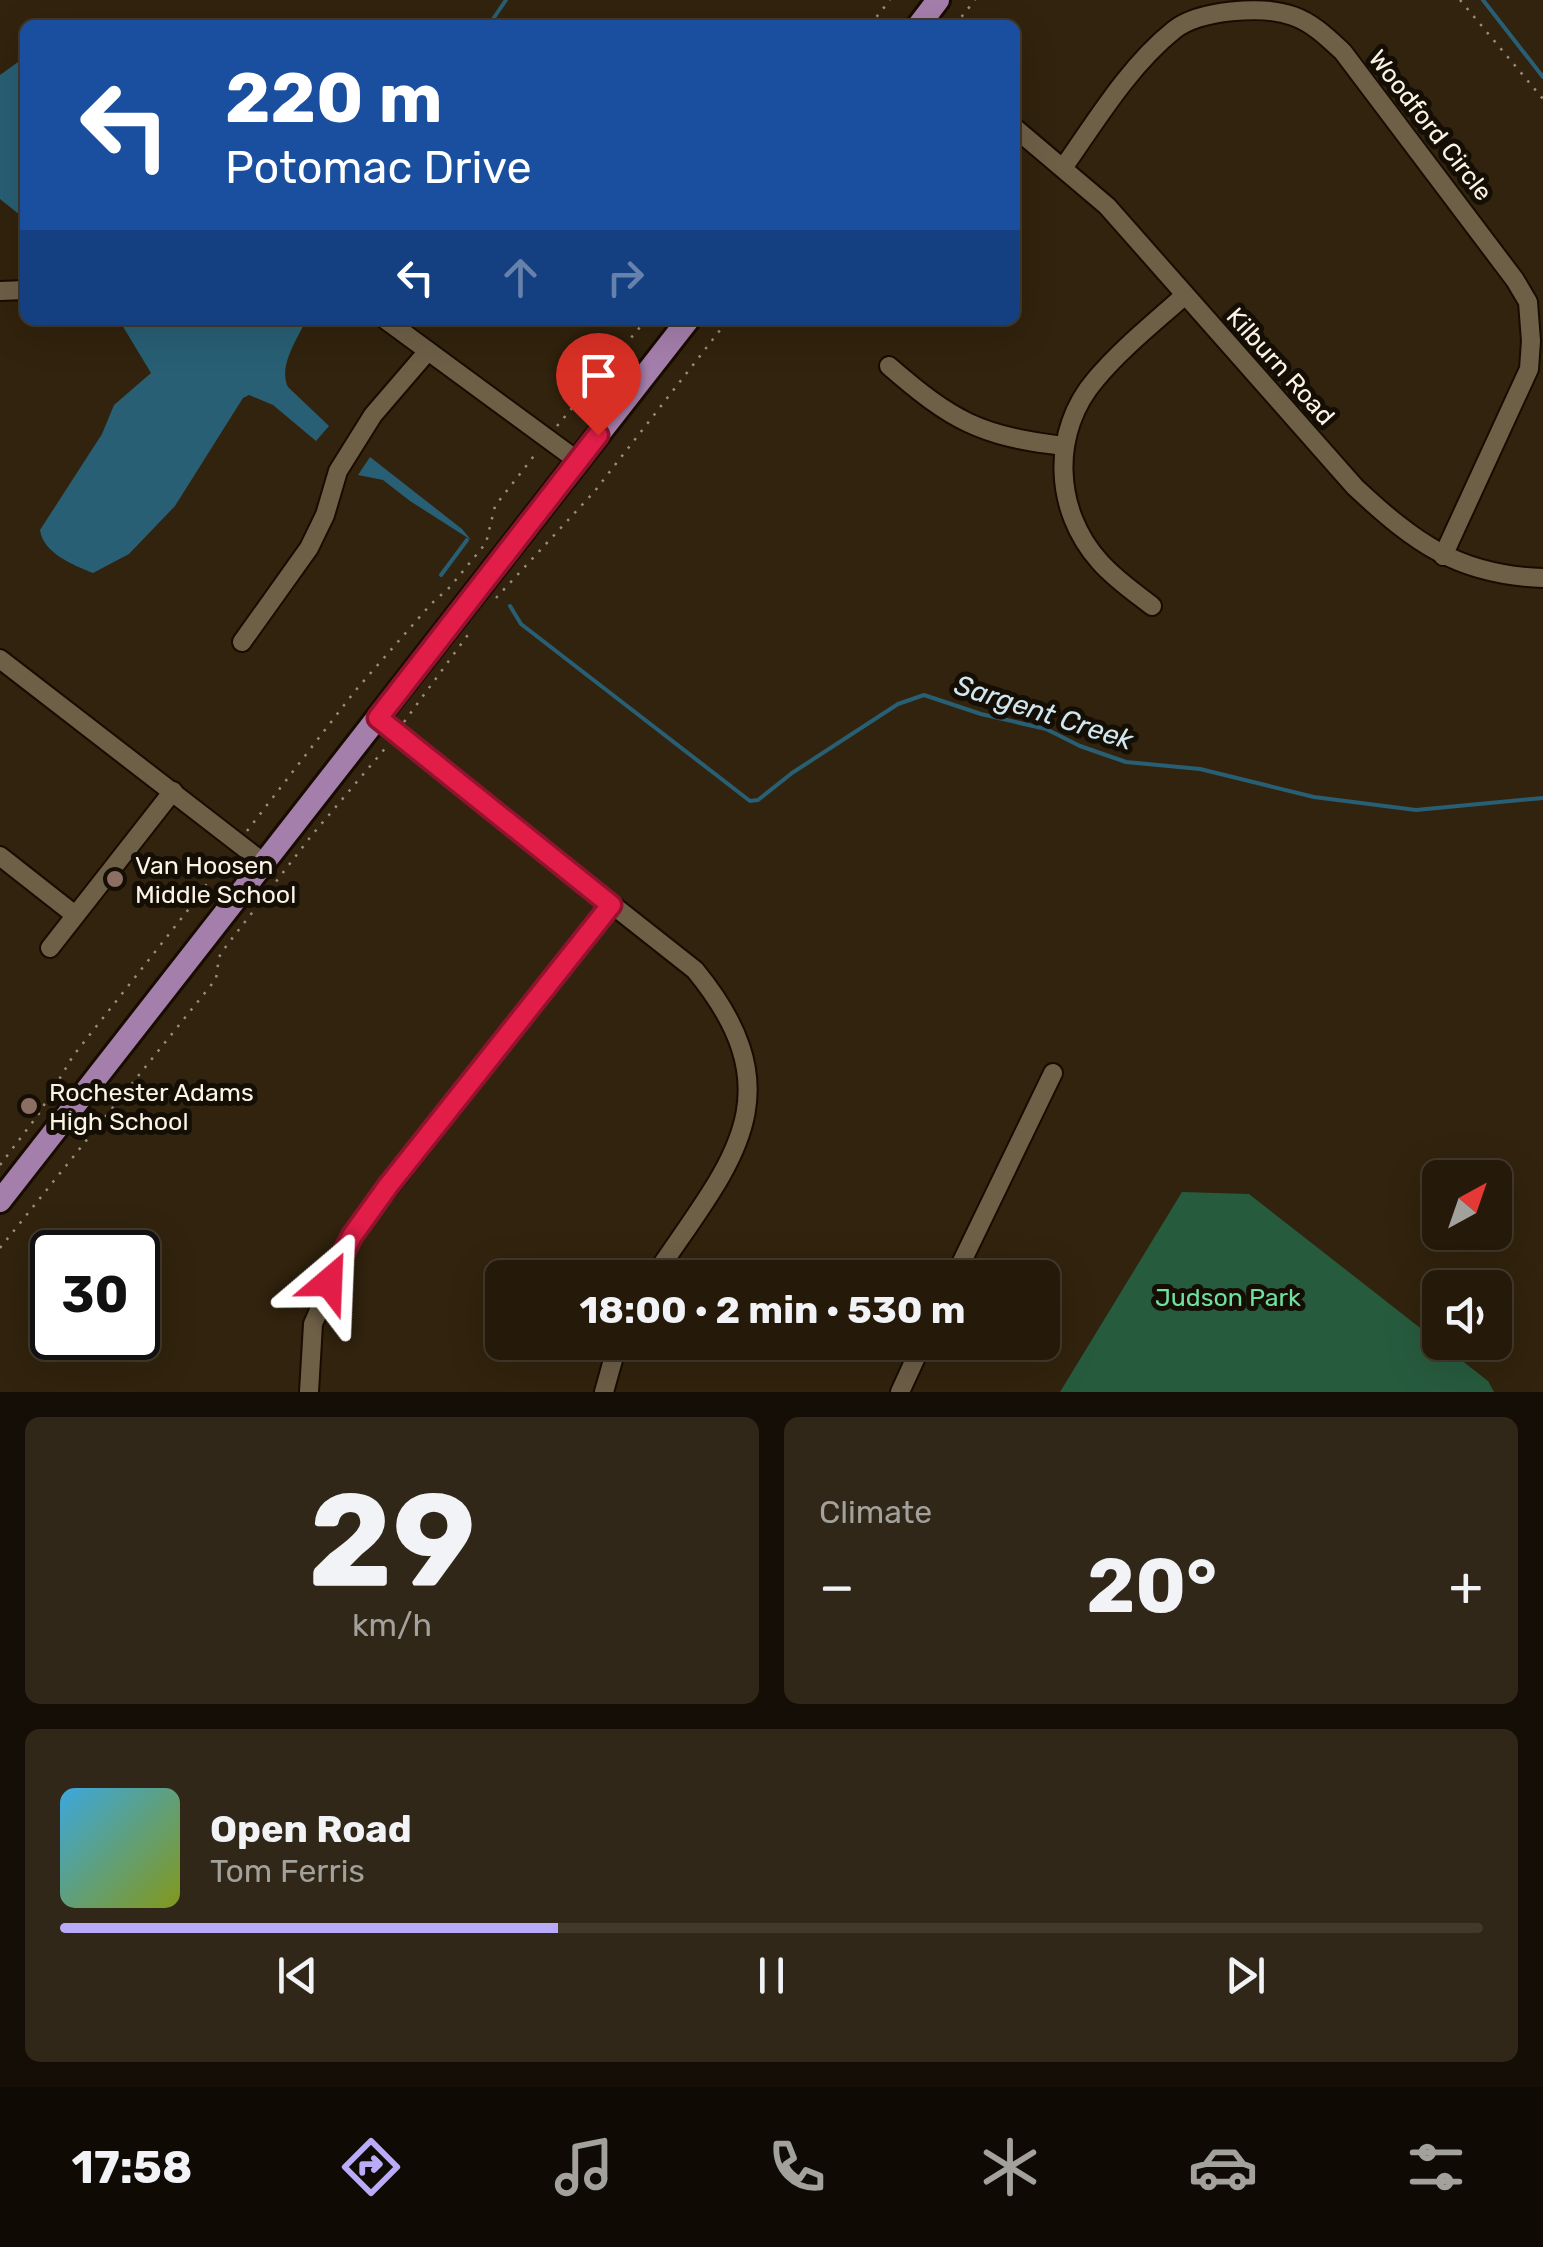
<!DOCTYPE html>
<meta charset="utf-8">
<style>
body{margin:0;font-family:Rubik,sans-serif;background:#312718;color:#f1f3f6;height:100vh;display:flex;flex-direction:column;font-size:38px;white-space:nowrap}
*{box-sizing:border-box;margin:0}
p{font-size:32px;color:#a3a19c}
.icon{flex:none;width:55px;height:55px;fill:none;stroke:currentColor;stroke-width:2;stroke-linecap:round;stroke-linejoin:round}
.map{position:relative;height:1392px;overflow:hidden}
.panel{display:flex;flex-direction:column;gap:25px;padding:25px;background:#140e06;flex:1}
.panel>*{flex:none}
.guide{position:absolute;left:20px;top:20px;width:1000px;height:305px;border-radius:15px;box-shadow:0 10px 40px #0002,0 0 0 2px #42382b;background:#1a4fa0;color:#fff;overflow:hidden}
.needle{width:65px;rotate:40deg}
.fabs{position:absolute;left:1422px;top:1160px;display:grid;gap:20px}
.fabs a{display:grid;place-items:center;width:90px;height:90px;border-radius:15px;background:#251a0a;box-shadow:0 10px 40px #0002,0 0 0 2px #42382b;font-size:50px}
.speed{position:absolute;left:30px;top:1230px;display:flex;gap:20px;font-size:50px;font-weight:700;text-align:center}
.speed>*{display:grid;place-content:center;width:130px;height:130px;border-radius:50%;background:#251a0a;box-shadow:0 10px 40px #0002,0 0 0 2px #42382b;line-height:1}
.speed .limit{border:5px solid #111;border-radius:15px;background:#fff;color:#111}
.pin{position:absolute;display:grid;place-items:center;width:85px;height:85px;color:#fff;margin:-102px -42px;border-radius:50% 50% 50% 0;rotate:-45deg;box-shadow:0 0 10px #0007}
.pin .icon{rotate:45deg}
.me{position:absolute;width:110px;margin:-55px;rotate:26deg;stroke-linejoin:round;filter:drop-shadow(0 0 8px #0008)}
.turn{display:flex;align-items:center;gap:35px;height:210px;padding:0 40px;font-size:45px}
.turn .icon{width:130px;height:130px;stroke-width:2.5}
.turn b{display:block;font-size:70px;line-height:85px}
.lanes{display:flex;align-items:center;height:95px;padding:0 40px;background:#0003;justify-content:center;gap:50px;direction:ltr}
.lanes .off{opacity:.35}
.big{font-size:75px;font-weight:700;line-height:1.1}
.panel .card{flex:1;display:flex;flex-direction:column;justify-content:center;gap:15px;min-width:0;padding:0 35px;border-radius:15px;background:#312718}
.panel .dial{align-items:center;gap:0}
.dial b{font-size:130px;line-height:1}
.song{display:flex;align-items:center;gap:30px}
.cover{width:120px;height:120px;border-radius:15px;background:linear-gradient(135deg,hsl(200 70% 55%),hsl(70 70% 35%))}
.played{height:10px;border-radius:5px;background:linear-gradient(90deg,#b9abf7 35%,#42382b 35%)}
.keys{display:flex;justify-content:space-around;direction:ltr}
.heat{display:flex;justify-content:space-between;align-items:center;font-size:55px;direction:ltr}
.panel .tiles{flex:1;display:grid;gap:25px;grid-template-columns:1fr 1fr}
.card:last-child{grid-column:span 2}
.trip{position:absolute;left:485px;top:1260px;width:575px;height:100px;border-radius:15px;background:#251a0a;box-shadow:0 10px 40px #0002,0 0 0 2px #42382b;font-weight:700;line-height:100px;text-align:center}
.tabs{display:flex;height:160px;justify-content:space-around;align-items:center;background:#0f0a04;color:#a3a19c}
.tabs .icon{width:70px;height:70px}
.tabs .active{color:#b9abf7}
.tabs b{font-size:45px;color:#f1f3f6}
.map>svg:first-child{display:block}
.green{fill:#275b3e}
.water{fill:#285f74}
.lines{fill:none;stroke-linecap:round;stroke-linejoin:round}
.stream{stroke:#285f74;stroke-width:4}
.minor-casing{stroke:#180c00;stroke-width:22}
.major-casing{stroke:#180c00;stroke-width:28}
.path{stroke:#998d7c;stroke-width:2.5;stroke-dasharray:2.5 8;stroke-linecap:butt}
.minor{stroke:#6e5f47;stroke-width:18}
.major{stroke:#a57fac;stroke-width:22}
.route-casing{stroke:#92132f;stroke-width:25}
.route{stroke:#e11d48;stroke-width:18}
.education-dot{fill:#8d6e63;stroke:#140e05;stroke-width:4}
.labels{text-anchor:middle;stroke-width:10;stroke-linejoin:round;paint-order:stroke}
.street-label{font-size:25px;fill:#fcf3e6;stroke:#140e05}
.poi-label{font-size:25px;fill:#fcf3e6;stroke:#140e05;text-anchor:start}
.park-label{font-size:25px;fill:#6ee09f;stroke:#140e05}
.water-label{font-size:28px;font-style:italic;fill:#d0e7f1;stroke:#140e05}
</style>
<div class="map">
<svg width="1543" height="1392" viewBox="0 0 1543 1392">
<rect width="100%" height="100%" fill="#31230d"/>
<path class="green" d="M1182 1192 1249 1194 1488 1381 1494 1392H1060Z"/>
<g class="water">
<path d="M25 57V219L0 199V75Z"/>
<path d="M119 320H306C297 340 278 366 288 387L329 426 316 441 273 405 249 395 243 398 175 506 129 554 93 573C73 565 43 553 40 530L102 434 114 405 151 373Z"/>
<path d="M370 457 462 529 471 540 410 501 383 480 358 475Z"/>
</g>
<g class="lines">
<g class="stream">
<path d="M1483 0 1543 77"/>
<path d="M489 25 506 0"/>
<path d="M441 575 467 540"/>
<path d="M510 606 521 624 750 801 758 800 792 773 898 704 924 695 981 714 1046 729 1080 746 1126 762 1200 769 1314 797 1416 810 1543 798"/>
</g>
<defs>
<g id="minor">
<path d="M1015 128 1107 206 1355 487C1415 543 1458 575 1543 578"/>
<path d="M1063 168C1096 121 1129 66 1174 30 1199 10 1263 5 1293 16 1313 23 1328 38 1343 52L1515 280 1528 302 1531 341 1529 369 1443 556"/>
<path d="M0 291 25 290"/>
<path d="M386 320 578 461"/>
<path d="M889 366C951 420 981 437 1064 446"/>
<path d="M1152 606C1134 592 1115 579 1100 562 1053 510 1051 431 1096 379 1122 348 1155 322 1185 295"/>
<path d="M242 642 309 548 325 515 338 471 373 415 428 351"/>
<path d="M0 659 264 863"/>
<path d="M377 719 695 970C800 1098 728 1165 653 1278"/>
<path d="M0 856 75 915"/>
<path d="M50 948 173 791"/>
<path d="M954 1278 1053 1073"/>
<path d="M309 1392 313 1324 352 1235 611 905"/>
<path d="M604 1392 618 1342"/>
<path d="M900 1392 923 1342"/>
</g>
<g id="major">
<path d="M919 25 938 0"/>
<path d="M0 1201 688 320"/>
</g>
</defs>
<use href="#minor" class="minor-casing"/>
<use href="#major" class="major-casing"/>
<g class="path">
<path d="M1460 0 1543 99"/>
<path d="M870 25 890 0"/>
<path d="M955 25 975 0"/>
<path d="M557 426 646 320"/>
<path d="M496 598 594 492 728 320"/>
<path d="M404 722 470 632"/>
<path d="M247 831 355 691 431 604 450 587 486 543 495 506 537 452"/>
<path d="M0 1165 38 1115 73 1056 192 905 226 857"/>
<path d="M0 1248 216 979 219 957 224 949 312 835 388 745"/>
</g>
<use href="#minor" class="minor"/>
<use href="#major" class="major"/>
</g>
<g class="lines">
<defs>
<path id="route" d="M329 1282 352 1236 388 1186 611 905 378 718 598 435"/>
</defs>
<use href="#route" class="route-casing"/>
<use href="#route" class="route"/>
</g>
<g class="education-dot">
<circle cx="115" cy="879" r="10"/>
<circle cx="29" cy="1106" r="10"/>
</g>
<g class="labels">
<g class="street-label">
<text transform="translate(1431 125) rotate(52)" y="9">Woodford Circle</text>
<text transform="translate(1281 366) rotate(48)" y="9">Kilburn Road</text>
</g>
<g class="poi-label">
<text x="135" y="874">Van Hoosen<tspan x="135" dy="29">Middle School</tspan></text>
<text x="49" y="1101">Rochester Adams<tspan x="49" dy="29">High School</tspan></text>
</g>
<g class="park-label">
<text x="1228" y="1306">Judson Park</text>
</g>
<g class="water-label">
<text transform="translate(1044 712) rotate(18)" y="10">Sargent Creek</text>
</g>
</g>
</svg>
<div class="fabs">
<a><svg class="needle" viewBox="-14 -14 28 28"><path d="M0-13l5 13h-10z" fill="#e53935"/><path d="M0 13l5-13h-10z" fill="#a3a19c"/></svg></a>
<a><svg class="icon" aria-label="sound" viewBox="0 0 24 24"><path d="M4 9h4l5-4v14l-5-4H4zM17 9q2 3 0 6"/></svg></a>
</div>
<div class="speed"><div class="limit">30</div></div>
<div class="pin" style="left:598px;top:435px;background:#d93025"><svg class="icon" aria-label="arrive" viewBox="0 0 24 24"><path d="M6 21V4h12l-3 4 3 4H6"/></svg></div>
<svg class="me" style="left:329px;top:1282px" viewBox="-20 -20 40 40"><path d="M0-17L14 15 0 8-14 15z" fill="#e11d48" stroke="#fff" stroke-width="4"/></svg>
<div class="trip">18:00 · 2 min · 530 m</div>
<div class="guide">
<div class="turn"><svg class="icon" aria-label="left" viewBox="0 0 24 24"><path d="M17 20v-9H6M10 6l-5 5 5 5"/></svg><div><b>220 m</b>Potomac Drive</div></div>
<div class="lanes"><svg class="icon" aria-label="left" viewBox="0 0 24 24"><path d="M17 20v-9H6M10 6l-5 5 5 5"/></svg><svg class="icon off" aria-label="ahead" viewBox="0 0 24 24"><path d="M12 20V5M6 11l6-6 6 6"/></svg><svg class="icon off" aria-label="right" viewBox="0 0 24 24"><path d="M7 20v-9h11M14 6l5 5-5 5"/></svg></div>
</div>
</div>
<section class="panel">
<div class="tiles">
<div class="card dial"><b>29</b><p>km/h</p></div>
<div class="card"><p>Climate</p>
<div class="heat"><a>−</a><b class="big">20°</b><a>+</a></div>
</div>
<div class="card">
<div class="song"><i class="cover"></i><div><b>Open Road</b><p>Tom Ferris</p></div></div>
<div class="played"></div>
<div class="keys"><svg class="icon" aria-label="previous" viewBox="0 0 24 24"><path d="M18 5L8 12l10 7zM5 5v14"/></svg><svg class="icon" aria-label="pause" viewBox="0 0 24 24"><path d="M8 5v14M16 5v14"/></svg><svg class="icon" aria-label="next" viewBox="0 0 24 24"><path d="M6 5l10 7-10 7zM19 5v14"/></svg></div>
</div>
</div>
</section>
<nav class="tabs">
<b>17:58</b>
<svg class="icon active" aria-label="directions" viewBox="0 0 24 24"><path d="M12 3l9 9-9 9-9-9zM9 14v-3h6M13 9l2 2-2 2"/></svg>
<svg class="icon" aria-label="music" viewBox="0 0 24 24"><path d="M9 18V5l10-2v13"/><circle cx="6" cy="18" r="3"/><circle cx="16" cy="16" r="3"/></svg>
<svg class="icon" aria-label="phone" viewBox="0 0 24 24"><path d="M5 4h4l2 5-3 2q2 4 5 5l2-3 5 2v4C11 20 4 13 5 4z"/></svg>
<svg class="icon" aria-label="climate" viewBox="0 0 24 24"><path d="M12 3v18M4 7l16 10M4 17L20 7"/></svg>
<svg class="icon" aria-label="car" viewBox="0 0 24 24"><path d="M5 17H2v-5l4-1 3-4h7l3 4 3 1v5h-3M9 17h6M6 11h13"/><circle cx="7" cy="17" r="2"/><circle cx="17" cy="17" r="2"/></svg>
<svg class="icon" aria-label="filters" viewBox="0 0 24 24"><path d="M4 7h16M4 17h16"/><circle cx="9" cy="7" r="2"/><circle cx="15" cy="17" r="2"/></svg>
</nav>
